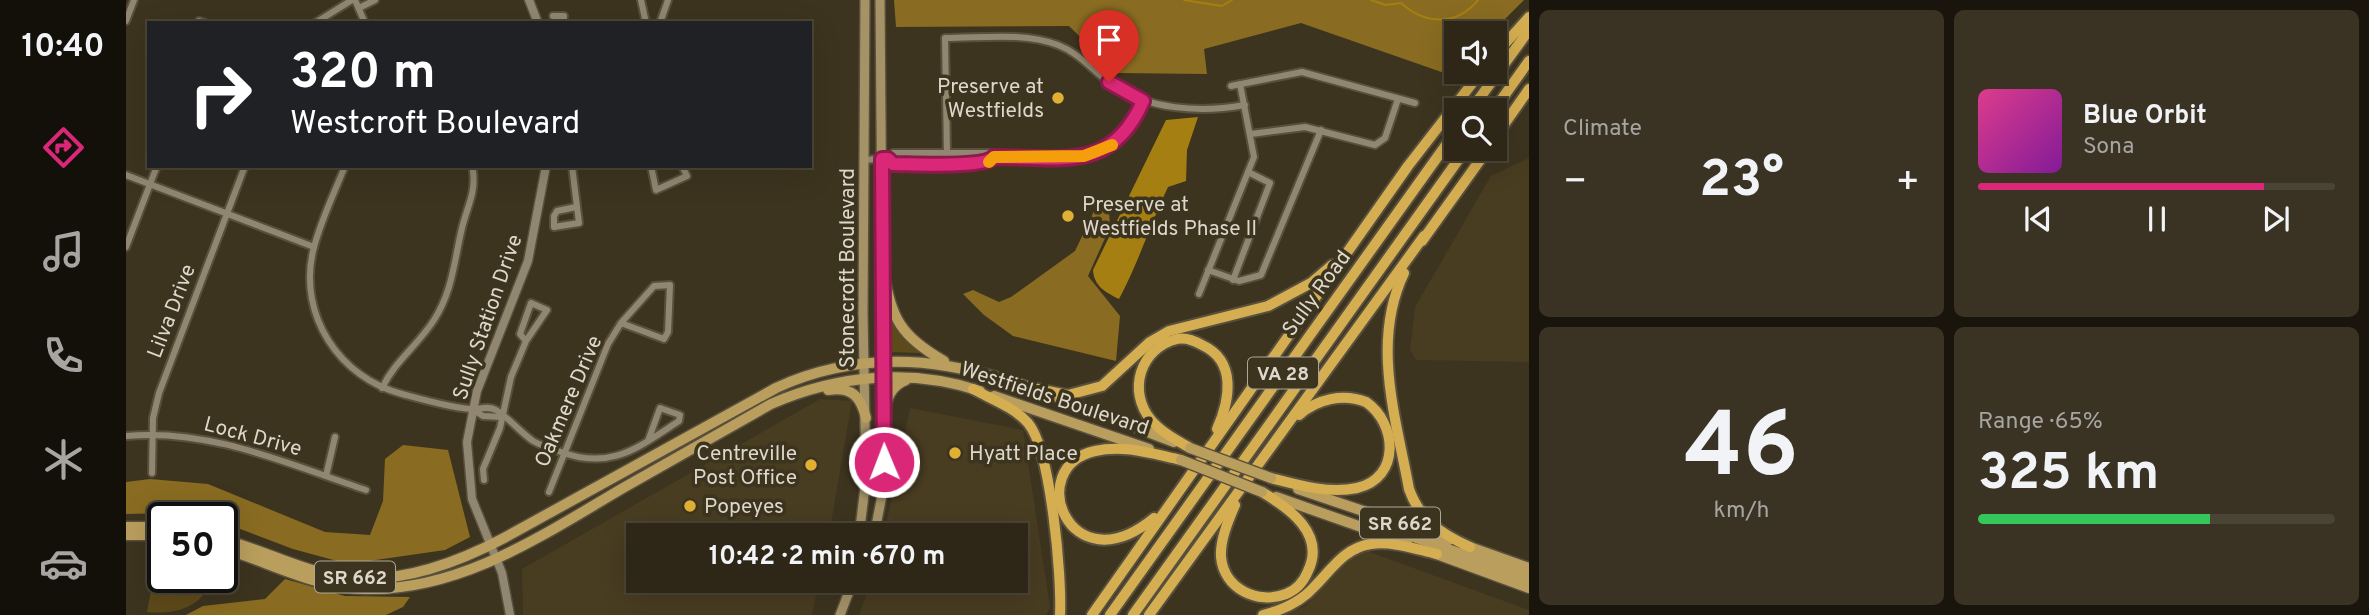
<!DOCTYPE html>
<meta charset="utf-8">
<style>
body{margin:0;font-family:Overpass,sans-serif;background:#3a3324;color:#f1f3f6;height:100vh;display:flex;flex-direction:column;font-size:26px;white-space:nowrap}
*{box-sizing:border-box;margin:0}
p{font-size:23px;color:#a7a5a1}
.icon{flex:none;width:38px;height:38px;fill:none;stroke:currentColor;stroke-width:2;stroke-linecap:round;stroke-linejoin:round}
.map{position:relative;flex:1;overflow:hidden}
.drawer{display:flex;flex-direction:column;gap:10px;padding:10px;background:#19150d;width:840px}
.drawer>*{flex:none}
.top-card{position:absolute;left:21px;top:21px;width:665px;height:147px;border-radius:0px;box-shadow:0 7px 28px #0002,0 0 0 2px #494436;background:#202124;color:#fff;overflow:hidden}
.fabs{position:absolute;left:1318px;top:21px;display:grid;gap:14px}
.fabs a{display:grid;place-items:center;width:63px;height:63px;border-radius:0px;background:#2e2717;box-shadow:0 7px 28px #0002,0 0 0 2px #494436;font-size:35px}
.speed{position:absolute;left:21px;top:502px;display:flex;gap:14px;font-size:35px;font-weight:700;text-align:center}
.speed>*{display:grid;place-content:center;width:91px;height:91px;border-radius:50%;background:#2e2717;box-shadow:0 7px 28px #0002,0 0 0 2px #494436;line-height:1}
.speed .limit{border:4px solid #111;border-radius:10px;background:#fff;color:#111}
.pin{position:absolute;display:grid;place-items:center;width:60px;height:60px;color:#fff;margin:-72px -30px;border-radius:50% 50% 50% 0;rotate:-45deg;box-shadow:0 0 7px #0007}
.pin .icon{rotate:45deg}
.me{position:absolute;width:77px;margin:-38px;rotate:359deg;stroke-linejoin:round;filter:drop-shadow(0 0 5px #0008)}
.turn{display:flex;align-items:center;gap:24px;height:147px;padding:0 28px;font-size:32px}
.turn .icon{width:91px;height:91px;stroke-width:2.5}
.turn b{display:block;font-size:49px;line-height:60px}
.big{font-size:52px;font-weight:700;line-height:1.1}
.drawer .widget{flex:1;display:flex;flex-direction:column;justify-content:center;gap:10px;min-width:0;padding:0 24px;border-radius:10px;background:#3a3324}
.drawer .dial{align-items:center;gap:0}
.dial b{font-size:91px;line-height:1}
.song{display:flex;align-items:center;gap:21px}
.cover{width:84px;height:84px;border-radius:10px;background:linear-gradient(135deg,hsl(330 70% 55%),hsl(290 70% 35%))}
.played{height:7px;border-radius:4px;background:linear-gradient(90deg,#db2777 80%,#494436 80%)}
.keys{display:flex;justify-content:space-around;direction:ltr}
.heat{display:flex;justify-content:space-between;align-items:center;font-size:38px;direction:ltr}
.charge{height:10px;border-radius:5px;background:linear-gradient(90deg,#34c759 65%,#494436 0)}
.drawer .tiles{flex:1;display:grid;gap:10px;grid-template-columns:repeat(2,1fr)}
.trip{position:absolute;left:500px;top:523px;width:402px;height:70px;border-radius:0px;background:#2e2717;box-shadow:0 7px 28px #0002,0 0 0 2px #494436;font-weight:700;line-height:70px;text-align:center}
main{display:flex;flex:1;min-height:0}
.menu{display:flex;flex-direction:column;width:126px;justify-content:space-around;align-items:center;background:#121009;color:#a7a5a1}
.menu .icon{width:49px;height:49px}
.menu .selected{color:#db2777}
.menu b{font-size:32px;color:#f1f3f6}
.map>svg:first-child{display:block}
.built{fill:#483c21}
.green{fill:#5d4a1a}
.forest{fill:#896c21}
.water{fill:#a57f11}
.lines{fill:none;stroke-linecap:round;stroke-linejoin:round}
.stream{stroke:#a57f11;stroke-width:2}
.minor-casing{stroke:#58503e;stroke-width:10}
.tertiary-casing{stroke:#58503e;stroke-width:11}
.secondary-casing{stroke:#58503e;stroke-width:12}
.primary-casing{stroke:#58503e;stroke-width:13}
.motorway-casing{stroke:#58503e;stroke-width:14}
.minor{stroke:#918770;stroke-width:6}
.tertiary{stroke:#918770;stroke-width:8}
.secondary{stroke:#a59367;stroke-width:9}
.primary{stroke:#ba9e5d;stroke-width:10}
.motorway{stroke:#d5ae51;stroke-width:10}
.primary-bridge-casing{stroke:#58503e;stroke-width:13;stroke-linecap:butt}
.primary-bridge{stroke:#ba9e5d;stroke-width:10}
.route-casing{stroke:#8e194d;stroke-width:18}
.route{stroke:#db2777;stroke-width:12}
.slow{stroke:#f59e0b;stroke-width:12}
.poi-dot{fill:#dfb034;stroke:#3d341f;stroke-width:2.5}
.labels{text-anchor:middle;stroke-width:7;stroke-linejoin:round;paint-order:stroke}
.shield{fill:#3d341f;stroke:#ada797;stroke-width:2}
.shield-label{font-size:19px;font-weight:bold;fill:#ddd8cb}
.poi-label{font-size:21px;fill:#ddd8cb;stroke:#3d341f;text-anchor:start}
.street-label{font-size:21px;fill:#ddd8cb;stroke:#3d341f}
</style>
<main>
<nav class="menu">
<b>10:40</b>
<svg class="icon selected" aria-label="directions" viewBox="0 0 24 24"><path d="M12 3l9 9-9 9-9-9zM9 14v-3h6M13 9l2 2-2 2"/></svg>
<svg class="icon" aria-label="music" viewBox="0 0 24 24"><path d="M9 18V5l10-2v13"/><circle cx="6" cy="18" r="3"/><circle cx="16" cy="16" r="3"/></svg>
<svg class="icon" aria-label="phone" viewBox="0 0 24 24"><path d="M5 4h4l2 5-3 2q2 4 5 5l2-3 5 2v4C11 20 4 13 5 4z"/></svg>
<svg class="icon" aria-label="climate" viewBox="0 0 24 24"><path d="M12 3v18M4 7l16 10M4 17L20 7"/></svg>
<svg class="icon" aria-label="car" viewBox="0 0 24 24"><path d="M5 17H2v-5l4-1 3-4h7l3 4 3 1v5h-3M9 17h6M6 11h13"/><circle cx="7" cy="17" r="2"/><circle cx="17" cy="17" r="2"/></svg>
</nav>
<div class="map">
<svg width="1403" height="615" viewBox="0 0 1403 615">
<rect width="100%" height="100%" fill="#3d341f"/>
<g class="built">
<path d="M1403 158V362L1290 360 1284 350 1289 307 1365 176Z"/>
<path d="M694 399 726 401 703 535 513 536V581H693L686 615H397L396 569Z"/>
<path d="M784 408 897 430 924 607 920 615H733L746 581H891V536L758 535Z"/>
<path d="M1241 551 1403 610V615H1157L1180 606 1215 565Z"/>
</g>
<g class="green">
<path d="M760 306 774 333 795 353 761 352Z"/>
<path d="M36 555 37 578H87C77 607 50 615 21 612L31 558Z"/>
</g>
<g class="forest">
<path d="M768 0H1398L1365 33H1330V69L1324 75 1175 23 1078 49 1081 74 991 73 943 26 770 27Z"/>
<path d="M977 207 983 211 984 227 962 276 994 316 990 361 887 336 858 315 837 294 847 290 873 302 885 297 949 251 969 209Z"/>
<path d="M277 445 322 450 344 537 319 550 222 564 167 549 96 522V518L41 513 0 514V482L24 479 82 484 199 532 244 535 257 501 259 459Z"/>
<path d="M159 579 219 596 284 597 277 607 260 615H60L77 606 139 599Z"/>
</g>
<path class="water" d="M1072 117 1061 150 1060 181 1042 187C1024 224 1013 262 993 299 979 292 968 286 967 270L1040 120Z"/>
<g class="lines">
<g class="stream">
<path d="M1058 0 1096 6 1106 0"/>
<path d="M1245 0 1260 5 1275 3C1298 24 1330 27 1352 0"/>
</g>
<defs>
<g id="minor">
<path d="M229 0 239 23"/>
<path d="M515 0 520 23"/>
<path d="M233 8 249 0"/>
<path d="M427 16H438L437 23"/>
<path d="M0 21 8 0"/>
<path d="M73 21 79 23"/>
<path d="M189 23 226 0"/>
<path d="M534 23 542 0"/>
<path d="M1105 86 1176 72 1289 103"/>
<path d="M1125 134 1179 127 1249 145 1259 138 1272 99"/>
<path d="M821 153 819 38C856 38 897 32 932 45 953 53 966 70 984 83 1021 110 1074 113 1119 105"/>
<path d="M763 158 767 153H863L868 157C936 156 985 174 1017 101"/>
<path d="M738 160 763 158 767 164 863 162 868 157"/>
<path d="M219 166C208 194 194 222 187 251 172 316 214 378 276 394 298 400 322 407 344 409 352 410 362 405 370 410 383 418 394 432 407 441 414 445 423 448 432 451 484 471 510 449 553 421L554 415 534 408 522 441"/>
<path d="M446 166 453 223 428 227V216L431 211 450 207"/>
<path d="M525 166 530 190 561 176 556 166"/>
<path d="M0 175 188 247"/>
<path d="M0 247 31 166"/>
<path d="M1082 270 1113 281 1135 275 1195 130"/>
<path d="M1107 280 1144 183 1122 172"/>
<path d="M1073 294 1128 157 1114 84"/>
<path d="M256 388C269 361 292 345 308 320 327 290 328 261 336 228 341 207 350 193 347 171"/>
<path d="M346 409 357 416 376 417"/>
<path d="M0 436C84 428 162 464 240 490"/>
<path d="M26 473 27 418 33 393 119 166"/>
<path d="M200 476 209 437"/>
<path d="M358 480 357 469 374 428 385 377 400 341 421 310 405 303 394 334 400 341"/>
<path d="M423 492 482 344 495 323 528 286 544 285 542 332 538 339 495 323"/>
</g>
<g id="tertiary">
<path d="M403 0 412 23"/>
<path d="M384 615 376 573 346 499 341 442 351 391 402 261 420 166"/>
</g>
<g id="secondary">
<path d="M733 536 740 479 737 313 739 0"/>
<path d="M748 536 758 485 754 0"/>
<path d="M714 615 727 581"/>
</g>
<g id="primary">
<path d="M757 270C766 319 774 336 818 361"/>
<path d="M702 390C726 386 735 397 740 418"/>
<path d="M868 396 1023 449"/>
<path d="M757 415C761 399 764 386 780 380"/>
<path d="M1172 489 1323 540"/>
<path d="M1150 497 1281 543"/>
<path d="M0 527H37"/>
<path d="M1253 532 1271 531 1403 578"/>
<path d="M0 535H37"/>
<path d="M96 539C134 549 170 568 208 576 267 587 327 565 378 538L650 388C792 323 914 393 1048 442"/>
<path d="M1338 545 1403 568"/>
<path d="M96 548C143 562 189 588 239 589 335 591 417 535 497 488 546 460 596 432 645 404 711 375 785 368 854 391"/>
<path d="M1305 552 1403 588"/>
</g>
<g id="motorway">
<path d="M1368 56 1403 17"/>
<path d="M1345 110 1403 30"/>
<path d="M1368 110 1403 61"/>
<path d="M1368 139 1403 89"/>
<path d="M1296 241 1362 149"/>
<path d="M1278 273C1245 342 1270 418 1283 489 1294 520 1315 534 1344 547"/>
<path d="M896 386 942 395 976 386 1024 342 1043 331 1142 306 1185 283 1206 265"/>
<path d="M847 389C865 399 888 407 902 423 925 450 936 578 934 615"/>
<path d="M1064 448C1050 440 1035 432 1025 420 1001 391 1014 348 1051 339 1059 337 1069 341 1076 345 1111 361 1104 400 1091 429"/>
<path d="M1145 478C1172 485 1202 494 1231 488 1275 478 1271 423 1240 402 1217 393 1191 399 1173 415"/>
<path d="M1109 505C1102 521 1094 540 1095 557 1098 589 1132 605 1160 594 1170 590 1178 581 1182 571 1200 534 1163 508 1136 492"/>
<path d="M1028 518C943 588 897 467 969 451 998 444 1027 454 1055 460"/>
<path d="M966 615 1282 166 1355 72"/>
<path d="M984 615 1330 131"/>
<path d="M1007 615 1340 149"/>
<path d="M1023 615 1298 236"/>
<path d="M1137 615C1157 610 1175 602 1189 586 1206 569 1218 548 1245 544 1267 541 1289 549 1311 554"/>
</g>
</defs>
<use href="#minor" class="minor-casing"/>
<use href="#tertiary" class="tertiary-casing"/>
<use href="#secondary" class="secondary-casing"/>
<use href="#primary" class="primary-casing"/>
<use href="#motorway" class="motorway-casing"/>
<use href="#minor" class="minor"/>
<use href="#tertiary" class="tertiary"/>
<use href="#secondary" class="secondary"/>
<use href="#primary" class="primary"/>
<use href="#motorway" class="motorway"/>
<defs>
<g id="primary-bridge">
<path d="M1064 448 1145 478"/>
<path d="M1055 460 1136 492"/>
</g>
</defs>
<use href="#primary-bridge" class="primary-bridge-casing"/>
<use href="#primary-bridge" class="primary-bridge"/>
</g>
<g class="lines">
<defs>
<path id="route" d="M758 462 756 159H762L767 164C786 164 858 168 868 157 935 157 986 173 1017 101L983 82"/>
</defs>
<use href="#route" class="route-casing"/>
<use href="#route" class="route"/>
<path class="slow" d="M863 162 868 157 958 156 986 145"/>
</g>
<g class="poi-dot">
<circle cx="932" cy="98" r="7"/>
<circle cx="942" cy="216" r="7"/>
<circle cx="829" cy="453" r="7"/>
<circle cx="685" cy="465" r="7"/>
<circle cx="564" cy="506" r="7"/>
</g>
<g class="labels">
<g class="shield">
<rect x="1122" y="357.5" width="70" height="31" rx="5"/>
<rect x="1234" y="507.5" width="80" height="31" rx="5"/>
<rect x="189" y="561.5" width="80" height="31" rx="5"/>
</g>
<g class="shield-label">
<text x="1157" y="380">VA 28</text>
<text x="1274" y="530">SR 662</text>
<text x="229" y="584">SR 662</text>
</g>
<g class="poi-label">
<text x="918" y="93" text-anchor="end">Preserve at<tspan x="918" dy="24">Westfields</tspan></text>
<text x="956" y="211">Preserve at<tspan x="956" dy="24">Westfields Phase II</tspan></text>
<text x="671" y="460" text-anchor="end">Centreville<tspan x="671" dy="24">Post Office</tspan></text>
<text x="843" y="460">Hyatt Place</text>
<text x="578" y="513">Popeyes</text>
</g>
<g class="street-label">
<text transform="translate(721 268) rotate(-90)" y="7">Stonecroft Boulevard</text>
<text transform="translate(1190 293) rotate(-54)" y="7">Sully Road</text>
<text transform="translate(45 311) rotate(-69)" y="7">Lilva Drive</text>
<text transform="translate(361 317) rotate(-71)" y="7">Sully Station Drive</text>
<text transform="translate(929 398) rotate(18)" y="7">Westfields Boulevard</text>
<text transform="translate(442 401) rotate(-67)" y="7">Oakmere Drive</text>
<text transform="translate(127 436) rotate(15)" y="7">Lock Drive</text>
</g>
</g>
</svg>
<div class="fabs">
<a><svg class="icon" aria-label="sound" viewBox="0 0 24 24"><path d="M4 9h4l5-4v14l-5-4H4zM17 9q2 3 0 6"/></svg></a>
<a><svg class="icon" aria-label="search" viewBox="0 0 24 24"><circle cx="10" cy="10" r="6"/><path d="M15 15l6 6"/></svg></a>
</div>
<div class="speed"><div class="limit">50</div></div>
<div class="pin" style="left:983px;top:82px;background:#d93025"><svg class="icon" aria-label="arrive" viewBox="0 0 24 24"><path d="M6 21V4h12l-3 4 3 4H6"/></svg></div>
<svg class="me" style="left:758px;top:462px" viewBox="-20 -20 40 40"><circle r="17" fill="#db2777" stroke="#fff" stroke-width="3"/><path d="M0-11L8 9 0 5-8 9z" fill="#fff"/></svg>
<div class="trip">10:42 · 2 min · 670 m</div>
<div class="top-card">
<div class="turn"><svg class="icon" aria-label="right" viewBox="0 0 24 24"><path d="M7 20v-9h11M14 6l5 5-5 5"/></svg><div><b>320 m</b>Westcroft Boulevard</div></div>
</div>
</div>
<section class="drawer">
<div class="tiles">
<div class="widget"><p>Climate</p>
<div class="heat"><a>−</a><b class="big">23°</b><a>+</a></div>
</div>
<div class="widget">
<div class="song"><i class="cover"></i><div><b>Blue Orbit</b><p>Sona</p></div></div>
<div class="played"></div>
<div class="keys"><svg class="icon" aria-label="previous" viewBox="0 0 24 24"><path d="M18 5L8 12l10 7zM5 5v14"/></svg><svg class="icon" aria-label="pause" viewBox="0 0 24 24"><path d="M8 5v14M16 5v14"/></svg><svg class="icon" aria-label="next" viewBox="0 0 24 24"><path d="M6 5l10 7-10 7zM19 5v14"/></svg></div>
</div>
<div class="widget dial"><b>46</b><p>km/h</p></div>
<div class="widget"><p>Range · 65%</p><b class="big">325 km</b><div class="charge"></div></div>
</div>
</section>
</main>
